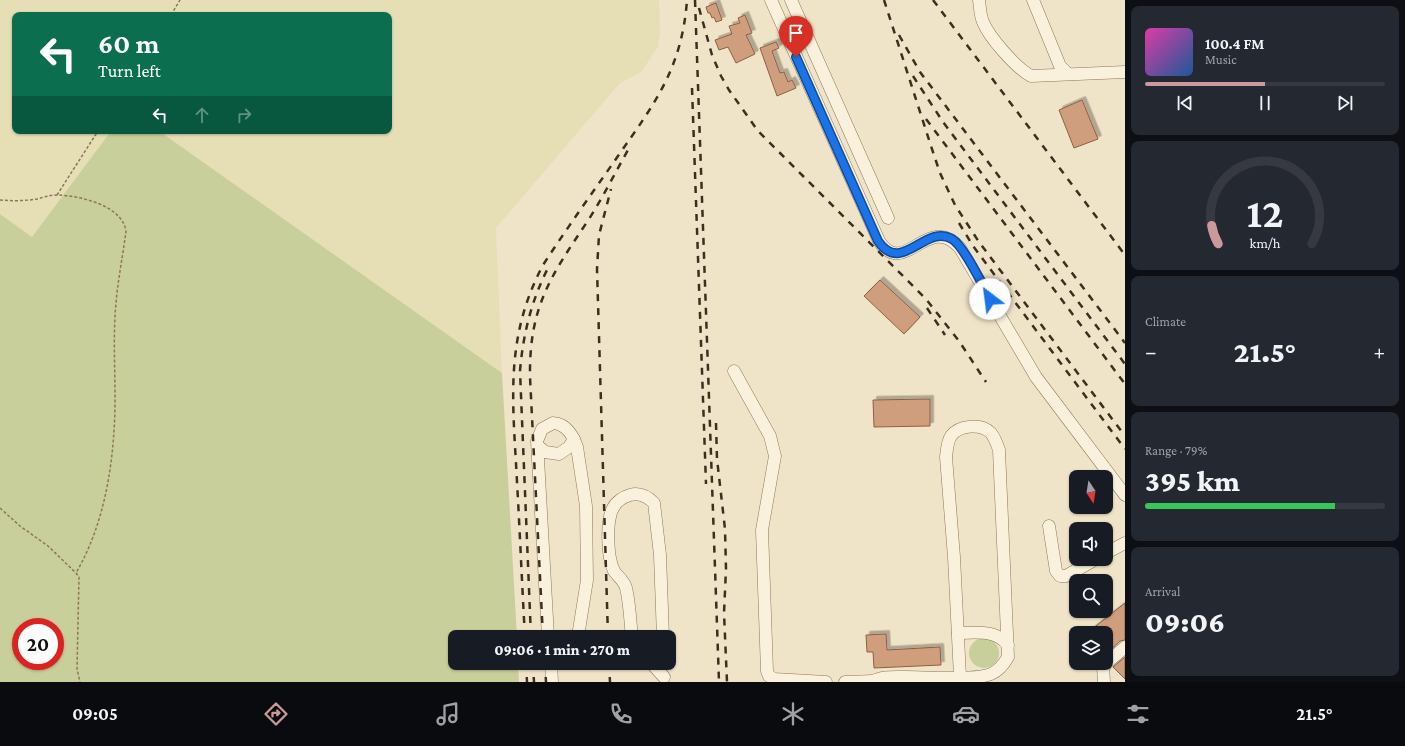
<!DOCTYPE html>
<meta charset="utf-8">
<style>
body{margin:0;font-family:"Crimson Pro",serif;background:#242831;color:#f1f3f6;height:100vh;display:flex;flex-direction:column;font-size:15px;white-space:nowrap}
*{box-sizing:border-box;margin:0}
p{font-size:13px;color:#9ea1a6}
.icon{flex:none;width:22px;height:22px;fill:none;stroke:currentColor;stroke-width:2;stroke-linecap:round;stroke-linejoin:round}
.map{position:relative;flex:1;overflow:hidden}
.drawer{display:flex;flex-direction:column;gap:6px;padding:6px;background:#0d0f14;width:280px}
.drawer>*{flex:none}
.guide{position:absolute;left:12px;top:12px;width:380px;height:122px;border-radius:8px;box-shadow:0 1px 3px #0004;background:#0b6e4f;color:#fff;overflow:hidden}
.needle{width:26px;rotate:168deg}
.fabs{position:absolute;left:1069px;top:470px;display:grid;gap:8px}
.fabs a{display:grid;place-items:center;width:44px;height:44px;border-radius:8px;background:#171b24;box-shadow:0 1px 3px #0004;font-size:20px}
.speed{position:absolute;left:12px;top:618px;display:flex;gap:8px;font-size:20px;font-weight:700;text-align:center}
.speed>*{display:grid;place-content:center;width:52px;height:52px;border-radius:50%;background:#171b24;box-shadow:0 1px 3px #0004;line-height:1}
.speed .limit{border:6px solid #d22;background:#fff;color:#111}
.pin{position:absolute;display:grid;place-items:center;width:34px;height:34px;color:#fff;margin:-41px -17px;border-radius:50% 50% 50% 0;rotate:-45deg;box-shadow:0 0 4px #0007}
.pin .icon{rotate:45deg}
.me{position:absolute;width:44px;margin:-22px;rotate:330deg;stroke-linejoin:round;filter:drop-shadow(0 0 3px #0008)}
.turn{display:flex;align-items:center;gap:14px;height:84px;padding:0 20px;font-size:18px}
.turn .icon{width:52px;height:52px;stroke-width:2.5}
.turn b{display:block;font-size:28px;line-height:34px}
.lanes{display:flex;align-items:center;height:38px;padding:0 20px;background:#0003;justify-content:center;gap:20px;direction:ltr}
.lanes .off{opacity:.35}
.big{font-size:30px;font-weight:800;line-height:1.1}
.drawer .card{flex:1;display:flex;flex-direction:column;justify-content:center;gap:6px;min-width:0;padding:0 14px;border-radius:8px;background:#242831}
.drawer .dial{align-items:center;gap:0}
.dial svg{height:104px;overflow:visible;fill:none;stroke:#363941;stroke-width:7;stroke-linecap:round;text-anchor:middle}
.dial text{fill:#f1f3f6;stroke:none}
.song{display:flex;align-items:center;gap:12px}
.cover{width:48px;height:48px;border-radius:6px;background:linear-gradient(135deg,hsl(320 70% 55%),hsl(210 70% 35%))}
.played{height:4px;border-radius:2px;background:linear-gradient(90deg,#cc999b 50%,#363941 50%)}
.keys{display:flex;justify-content:space-around;direction:ltr}
.heat{display:flex;justify-content:space-between;align-items:center;font-size:22px;direction:ltr}
.charge{height:6px;border-radius:3px;background:linear-gradient(90deg,#34c759 79%,#363941 0)}
.trip{position:absolute;left:448px;top:630px;width:228px;height:40px;border-radius:8px;background:#171b24;box-shadow:0 1px 3px #0004;font-weight:800;line-height:40px;text-align:center}
.tab-bar{display:flex;height:64px;justify-content:space-around;align-items:center;background:#090b0e;color:#9ea1a6}
.tab-bar .icon{width:28px;height:28px}
.tab-bar .selected{color:#cc999b}
.tab-bar b{font-size:18px;color:#f1f3f6}
main{display:flex;flex:1;min-height:0}
.map>svg:first-child{display:block}
.farmland{fill:#e6deb5}
.green{fill:#c9cf9b;fill-rule:evenodd}
.building{fill:#cf9f7d;stroke:#8d5f41;filter:url(#shadow)}
.lines{fill:none;stroke-linecap:round;stroke-linejoin:round}
.minor-casing{stroke:#8d765c;stroke-width:13}
.path{stroke:#8d765c;stroke-width:1.5;stroke-dasharray:3 2;stroke-linecap:butt}
.minor{stroke:#faf1dc;stroke-width:12}
.rail{stroke:#3d2e20;stroke-width:2.5;stroke-dasharray:7 7;stroke-linecap:butt}
.route-casing{stroke:#114b97;stroke-width:10}
.route{stroke:#1a73e8;stroke-width:7}
</style>
<main>
<div class="map">
<svg width="1125" height="682" viewBox="0 0 1125 682">
<defs>
<filter id="shadow"><feDropShadow dx="3.5" dy="-3.5" stdDeviation="0" flood-color="#0004"/></filter>
</defs>
<rect width="100%" height="100%" fill="#f0e4c8"/>
<path class="farmland" d="M0 0H659L660 31 658 47 641 72 620 83 496 228 502 373 159 131H389V15H15V131H111L32 237 0 214Z"/>
<g class="green">
<path d="M111 131H159L502 373 517 637H455V663H518L519 682H0V214L32 237ZM21 627H55V661H21Z"/>
<circle cx="984" cy="653" r="15"/>
</g>
<g class="building">
<path d="M716 3 722 20 716 22 714 17 712 18 710 13H708L706 7Z"/>
<path d="M745 15 752 33 746 35 755 54 736 63 728 47 719 50 715 40 732 34 729 26 740 23 738 18Z"/>
<path d="M776 42 779 48 772 51 780 73 784 72 788 82 792 80 796 88 777 96 760 48Z"/>
<path d="M1082 100 1098 139 1074 148 1059 110Z"/>
<path d="M880 280 920 317 904 334 864 296Z"/>
<path d="M930 399V426L874 427 873 400Z"/>
<path d="M1125 603V640L1120 641 1106 654V633H1087Z"/>
<path d="M886 634 887 650 940 647 941 665 874 668 873 652H867L866 635Z"/>
<path d="M1125 657V679L1113 667Z"/>
</g>
<g class="lines">
<defs>
<g id="minor">
<path d="M771 0 879 241C904 280 928 211 960 248L1036 377 1125 495"/>
<path d="M791 0 888 218"/>
<path d="M979 0C980 7 980 15 983 22 989 37 1016 68 1031 76L1125 72"/>
<path d="M1033 0 1060 66 1068 74"/>
<path d="M734 371 770 436 775 456 762 530 767 671 769 676 774 679 826 682"/>
<path d="M538 446 545 452 559 454 569 447 574 439"/>
<path d="M1049 526 1056 571 1060 576H1066L1096 559"/>
<path d="M1106 553 1125 543"/>
<path d="M958 633C977 633 995 629 1008 645"/>
<path d="M548 637 537 441 542 429 553 423C567 424 573 436 577 447L586 506 587 580 579 630 576 637"/>
<path d="M632 637C630 621 630 604 626 588 624 580 618 577 614 571 607 557 606 521 613 508 616 502 623 497 630 495 640 492 648 497 654 503L660 555 663 637"/>
<path d="M551 663 552 682"/>
<path d="M651 663 664 677"/>
<path d="M845 682 874 681"/>
<path d="M871 682C882 676 893 677 905 677 925 677 974 681 991 674 998 671 1004 664 1008 657L999 450C997 444 995 438 991 433 981 423 959 425 951 436 947 442 947 450 946 457L954 557 960 677"/>
<path d="M1104 682 1103 666 1125 647"/>
</g>
</defs>
<use href="#minor" class="minor-casing"/>
<g class="path">
<path d="M171 15 180 0"/>
<path d="M57 195 98 131"/>
<path d="M0 200C12 201 25 201 37 199 44 197 50 195 58 195 80 196 122 205 126 231 123 255 118 279 116 303 112 345 117 388 114 431 111 479 101 530 76 573"/>
<path d="M0 508 20 526 48 546 76 573 79 577 77 669 80 682"/>
</g>
<use href="#minor" class="minor"/>
<g class="rail">
<path d="M695 0 719 682"/>
<path d="M884 0 931 146 940 173 955 205 979 242 1125 436"/>
<path d="M933 0 1125 255"/>
<path d="M699 8 712 55 721 76 729 90 758 131 926 299 959 341 986 382"/>
<path d="M899 35 920 72 1125 343"/>
<path d="M913 76 943 122 1125 364"/>
<path d="M692 88 706 484"/>
<path d="M926 119 1125 384"/>
<path d="M959 223 973 246 1125 449"/>
<path d="M927 308 945 335"/>
<path d="M716 423 717 459 725 529 726 569 724 613 727 682"/>
<path d="M525 637C522 585 520 534 517 482 513 402 504 339 543 265 567 228 593 192 618 156 655 103 682 68 687 0"/>
<path d="M531 637 520 371C523 335 531 302 547 270"/>
<path d="M543 637 530 377C529 306 551 276 589 219 603 197 615 173 628 150"/>
<path d="M608 637 597 269 599 235 611 189"/>
<path d="M526 663 527 682"/>
<path d="M533 663 534 682"/>
<path d="M545 663 546 682"/>
<path d="M609 663 610 682"/>
</g>
</g>
<g class="lines">
<defs>
<path id="route" d="M796 57 878 241C902 276 925 223 952 239 964 246 983 286 990 299"/>
</defs>
<use href="#route" class="route-casing"/>
<use href="#route" class="route"/>
</g>
</svg>
<div class="fabs">
<a><svg class="needle" viewBox="-14 -14 28 28"><path d="M0-13l5 13h-10z" fill="#e53935"/><path d="M0 13l5-13h-10z" fill="#9ea1a6"/></svg></a>
<a><svg class="icon" aria-label="sound" viewBox="0 0 24 24"><path d="M4 9h4l5-4v14l-5-4H4zM17 9q2 3 0 6"/></svg></a>
<a><svg class="icon" aria-label="search" viewBox="0 0 24 24"><circle cx="10" cy="10" r="6"/><path d="M15 15l6 6"/></svg></a>
<a><svg class="icon" aria-label="layers" viewBox="0 0 24 24"><path d="M12 4l9 5-9 5-9-5zM3 14l9 5 9-5"/></svg></a>
</div>
<div class="speed"><div class="limit">20</div></div>
<div class="pin" style="left:796px;top:57px;background:#d93025"><svg class="icon" aria-label="arrive" viewBox="0 0 24 24"><path d="M6 21V4h12l-3 4 3 4H6"/></svg></div>
<svg class="me" style="left:990px;top:299px" viewBox="-20 -20 40 40"><circle r="19" fill="#fff"/><path d="M0-13L10 11 0 6-10 11z" fill="#1a73e8"/></svg>
<div class="trip">09:06 · 1 min · 270 m</div>
<div class="guide">
<div class="turn"><svg class="icon" aria-label="left" viewBox="0 0 24 24"><path d="M17 20v-9H6M10 6l-5 5 5 5"/></svg><div><b>60 m</b>Turn left</div></div>
<div class="lanes"><svg class="icon" aria-label="left" viewBox="0 0 24 24"><path d="M17 20v-9H6M10 6l-5 5 5 5"/></svg><svg class="icon off" aria-label="ahead" viewBox="0 0 24 24"><path d="M12 20V5M6 11l6-6 6 6"/></svg><svg class="icon off" aria-label="right" viewBox="0 0 24 24"><path d="M7 20v-9h11M14 6l5 5-5 5"/></svg></div>
</div>
</div>
<section class="drawer">
<div class="card">
<div class="song"><i class="cover"></i><div><b>100.4 FM</b><p>Music</p></div></div>
<div class="played"></div>
<div class="keys"><svg class="icon" aria-label="previous" viewBox="0 0 24 24"><path d="M18 5L8 12l10 7zM5 5v14"/></svg><svg class="icon" aria-label="pause" viewBox="0 0 24 24"><path d="M8 5v14M16 5v14"/></svg><svg class="icon" aria-label="next" viewBox="0 0 24 24"><path d="M6 5l10 7-10 7zM19 5v14"/></svg></div>
</div>
<div class="card dial"><svg viewBox="0 0 100 80">
<path d="M14 69A42 42 0 1 1 86 69"/>
<path d="M14 69A42 42 0 0 1 9 55" stroke="#cc999b"/>
<text x="50" y="56" font-size="32" font-weight="700">12</text>
<text x="50" y="72" font-size="11">km/h</text>
</svg></div>
<div class="card"><p>Climate</p>
<div class="heat"><a>−</a><b class="big">21.5°</b><a>+</a></div>
</div>
<div class="card"><p>Range · 79%</p><b class="big">395 km</b><div class="charge"></div></div>
<div class="card"><p>Arrival</p><b class="big">09:06</b></div>
</section>
</main>
<nav class="tab-bar">
<b>09:05</b>
<svg class="icon selected" aria-label="directions" viewBox="0 0 24 24"><path d="M12 3l9 9-9 9-9-9zM9 14v-3h6M13 9l2 2-2 2"/></svg>
<svg class="icon" aria-label="music" viewBox="0 0 24 24"><path d="M9 18V5l10-2v13"/><circle cx="6" cy="18" r="3"/><circle cx="16" cy="16" r="3"/></svg>
<svg class="icon" aria-label="phone" viewBox="0 0 24 24"><path d="M5 4h4l2 5-3 2q2 4 5 5l2-3 5 2v4C11 20 4 13 5 4z"/></svg>
<svg class="icon" aria-label="climate" viewBox="0 0 24 24"><path d="M12 3v18M4 7l16 10M4 17L20 7"/></svg>
<svg class="icon" aria-label="car" viewBox="0 0 24 24"><path d="M5 17H2v-5l4-1 3-4h7l3 4 3 1v5h-3M9 17h6M6 11h13"/><circle cx="7" cy="17" r="2"/><circle cx="17" cy="17" r="2"/></svg>
<svg class="icon" aria-label="filters" viewBox="0 0 24 24"><path d="M4 7h16M4 17h16"/><circle cx="9" cy="7" r="2"/><circle cx="15" cy="17" r="2"/></svg>
<b>21.5°</b>
</nav>
